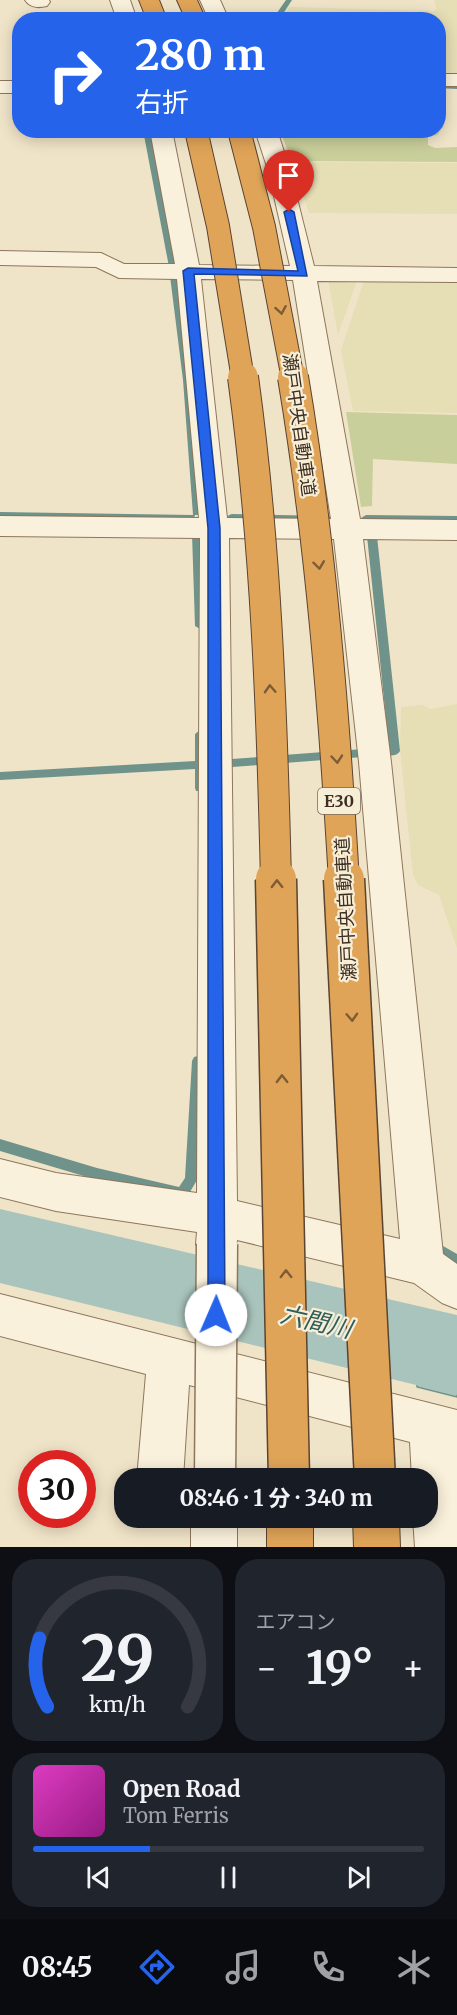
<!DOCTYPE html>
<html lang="ja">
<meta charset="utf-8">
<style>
body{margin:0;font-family:Merriweather,"Noto Sans JP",serif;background:#20242c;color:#f1f3f6;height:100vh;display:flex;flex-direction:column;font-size:22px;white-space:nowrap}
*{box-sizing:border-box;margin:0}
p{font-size:20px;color:#9ea1a6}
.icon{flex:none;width:33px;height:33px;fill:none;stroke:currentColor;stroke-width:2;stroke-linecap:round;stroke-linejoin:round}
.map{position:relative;height:1547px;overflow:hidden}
.sheet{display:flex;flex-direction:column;gap:12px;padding:12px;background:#0d0f14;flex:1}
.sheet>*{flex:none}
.top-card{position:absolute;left:12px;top:12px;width:434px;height:126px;border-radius:24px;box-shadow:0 3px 15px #0003;background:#2563eb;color:#fff;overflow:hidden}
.speed{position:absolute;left:18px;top:1450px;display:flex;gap:12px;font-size:30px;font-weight:700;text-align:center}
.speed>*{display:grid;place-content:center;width:78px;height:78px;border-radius:50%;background:#171b24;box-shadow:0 3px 15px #0003;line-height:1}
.speed .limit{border:9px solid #d22;background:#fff;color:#111}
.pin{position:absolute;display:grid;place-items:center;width:51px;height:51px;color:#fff;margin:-62px -26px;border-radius:50% 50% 50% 0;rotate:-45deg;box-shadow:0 0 6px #0007}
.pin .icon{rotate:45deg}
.me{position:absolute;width:66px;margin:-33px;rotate:1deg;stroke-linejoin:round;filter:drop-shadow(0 0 4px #0008)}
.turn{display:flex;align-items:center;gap:21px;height:126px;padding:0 24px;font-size:27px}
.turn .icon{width:78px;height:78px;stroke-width:2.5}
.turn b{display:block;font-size:42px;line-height:51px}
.big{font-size:45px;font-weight:700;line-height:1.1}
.sheet .tile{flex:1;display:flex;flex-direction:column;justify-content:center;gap:9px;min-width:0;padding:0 21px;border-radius:24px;background:#20242c}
.sheet .dial{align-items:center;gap:0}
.dial svg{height:156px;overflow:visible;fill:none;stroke:#363941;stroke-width:7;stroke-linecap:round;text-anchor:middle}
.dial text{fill:#f1f3f6;stroke:none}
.song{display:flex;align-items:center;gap:18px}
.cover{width:72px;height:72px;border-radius:9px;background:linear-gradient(135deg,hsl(310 70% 55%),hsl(310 70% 35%))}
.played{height:6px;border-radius:3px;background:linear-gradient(90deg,#2563eb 30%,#363941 30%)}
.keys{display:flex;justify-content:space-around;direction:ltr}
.heat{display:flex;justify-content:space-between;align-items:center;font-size:33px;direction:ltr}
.sheet .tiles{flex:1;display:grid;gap:12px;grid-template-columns:1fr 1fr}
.tile:last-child{grid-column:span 2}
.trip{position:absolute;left:114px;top:1468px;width:324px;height:60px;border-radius:24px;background:#171b24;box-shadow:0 3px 15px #0003;font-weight:700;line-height:60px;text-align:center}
.tab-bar{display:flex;height:96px;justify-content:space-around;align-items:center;background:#090b0e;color:#9ea1a6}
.tab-bar .icon{width:42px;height:42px}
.tab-bar .active{color:#2563eb}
.tab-bar b{font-size:27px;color:#f1f3f6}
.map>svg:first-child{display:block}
.farmland{fill:#e6deb5}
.green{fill:#c9cf9b}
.water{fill:#a9c4bc;stroke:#6f938a;stroke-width:1.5}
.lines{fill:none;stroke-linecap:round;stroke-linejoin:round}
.stream{fill:#6f938a;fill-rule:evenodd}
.river{fill:#a9c4bc;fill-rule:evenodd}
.street-casing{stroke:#8d765c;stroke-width:2}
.highway-casing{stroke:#5b4430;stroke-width:2}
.street{fill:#faf1dc;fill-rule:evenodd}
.highway{fill:#e0a458;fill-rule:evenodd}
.street-bridge-casing{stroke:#8d765c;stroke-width:43;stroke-linecap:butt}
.highway-bridge-far2-casing{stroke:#5b4430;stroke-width:24;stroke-linecap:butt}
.highway-bridge-far1-casing{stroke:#5b4430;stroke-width:32;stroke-linecap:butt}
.highway-bridge-casing{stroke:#5b4430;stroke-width:43;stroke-linecap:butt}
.street-bridge{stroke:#faf1dc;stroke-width:40}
.highway-bridge-far2{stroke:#e0a458;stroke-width:22}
.highway-bridge-far1{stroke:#e0a458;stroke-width:30}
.highway-bridge{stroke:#e0a458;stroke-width:40}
.oneway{stroke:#7e5d36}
.route{fill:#2563eb;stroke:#184099;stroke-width:1.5}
.labels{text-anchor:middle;stroke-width:4.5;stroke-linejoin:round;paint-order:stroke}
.shield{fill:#f7eed8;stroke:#756857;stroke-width:1.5}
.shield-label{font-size:16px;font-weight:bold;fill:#3d2e20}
.street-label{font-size:18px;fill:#3d2e20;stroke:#f7eed8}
.near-water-label{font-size:24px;font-style:italic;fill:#2f5d5a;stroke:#f7eed8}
</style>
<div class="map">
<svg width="457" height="1547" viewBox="0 0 457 1547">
<rect width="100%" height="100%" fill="#f0e4c8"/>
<g class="farmland">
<path d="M434 0H457V76H438V20H280L290 7 434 11 437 9Z"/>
<path d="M292 162 457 163V214L309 213Z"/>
<path d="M358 278 338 335 328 279Z"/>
<path d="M365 278 457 280V413L353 411 341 350Z"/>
<path d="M457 704V948L439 895 418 885 413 875 400 750 401 707 423 705 430 709Z"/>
</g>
<g class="green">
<path d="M438 125 444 126 437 135 428 137V145L435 148 457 147V162L292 161 280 131 438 130Z"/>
<path d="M346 412 457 415V464L373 459 372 506 361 507Z"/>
</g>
<path class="water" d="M415 1318 457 1330V1397L417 1387Z"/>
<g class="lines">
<g class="stream">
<path d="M286 0H292L279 20H272Z"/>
<path d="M438 84 457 85V89L438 88Z"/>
<path d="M143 130H150L177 267 173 269 169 267Z"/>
<path d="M171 274H174L178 276 191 380 202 513 200 515H195L194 519 191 520 0 518V512L193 515 183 380 170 276Z"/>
<path d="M232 514 330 516 335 519 330 522 229 519 227 517 229 515Z"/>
<path d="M366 515 457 516V522L363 520 361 518Z"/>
<path d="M197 531 202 534 205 626 200 629 195 626 192 534Z"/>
<path d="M372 533 377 536 400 751C397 757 385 757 382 751L383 748 389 747 367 536Z"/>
<path d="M200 730 205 734V762L208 765 205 768V788L204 791H196L195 788V769L0 780V772L195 761V734Z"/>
<path d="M363 749 368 753 363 757 232 767 228 766 227 763 228 760 232 759Z"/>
<path d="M198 1056 202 1057 204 1061 197 1180 187 1197 182 1199 177 1196 174 1197 97 1180 0 1151V1139L97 1168 179 1187 185 1178 192 1061 194 1057Z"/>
<path d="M436 1242 457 1254V1268L431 1252 429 1248 431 1244Z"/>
</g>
<path class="river" d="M0 1209 457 1315V1395L0 1283Z"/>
<defs>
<g id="street">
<path d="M25 0H49L50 2 47 6C39 8 30 8 25 0Z"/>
<path d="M110 0H130L137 20H117Z"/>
<path d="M200 0H220L229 20H209Z"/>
<rect x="438" y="74" width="19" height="12"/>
<rect x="0" y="81" width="20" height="12"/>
<path d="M150 130H172L199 265 290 266 268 170 255 130H277L290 170 314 266 457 268V282L317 281 360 519 457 520V540L363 539 391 762 443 1254 457 1264V1309L442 1303 414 1283 237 1240 232 1258 217 1264 202 1258 196 1244 197 1232 56 1211 0 1197V1159L56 1173 197 1193 200 538 0 536V516L199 518 177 279 119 278 96 267 0 265V251L101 253 124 264H175ZM201 279 293 280 331 519 227 518ZM229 538 334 539 359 762 400 1239 237 1201Z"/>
<path d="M0 1294 457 1410V1547H415L413 1518H428V1479H412L410 1442 189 1385 183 1479H137L146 1374 0 1336Z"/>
<rect x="191" y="1518" width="46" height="29"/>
</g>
<g id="highway">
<path d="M139 0H159L167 20H147Z"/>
<path d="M177 0H197L206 20H186Z"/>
<rect x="267" y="1518" width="46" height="29"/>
<path d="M353 1518H399L400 1547H354Z"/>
</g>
</defs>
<use href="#street" class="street-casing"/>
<use href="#highway" class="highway-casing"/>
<use href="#street" class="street"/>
<use href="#highway" class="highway"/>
<defs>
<path id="street-bridge" d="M215 1479 217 1244"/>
<g id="highway-bridge-far2">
<path d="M196 130 218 226 243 379"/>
<path d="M239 130 264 227 293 379"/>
</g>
<g id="highway-bridge-far1">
<path d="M243 377C266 544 272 713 276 881"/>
<path d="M293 377C321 544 334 712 344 881"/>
</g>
<g id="highway-bridge">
<path d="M276 879 289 1479"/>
<path d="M344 879 375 1479"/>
</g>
</defs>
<use href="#street-bridge" class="street-bridge-casing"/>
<use href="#highway-bridge-far2" class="highway-bridge-far2-casing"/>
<use href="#highway-bridge-far1" class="highway-bridge-far1-casing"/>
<use href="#highway-bridge" class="highway-bridge-casing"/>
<use href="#street-bridge" class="street-bridge"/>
<use href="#highway-bridge-far2" class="highway-bridge-far2"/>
<use href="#highway-bridge-far1" class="highway-bridge-far1"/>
<use href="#highway-bridge" class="highway-bridge"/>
</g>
<defs><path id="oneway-chevron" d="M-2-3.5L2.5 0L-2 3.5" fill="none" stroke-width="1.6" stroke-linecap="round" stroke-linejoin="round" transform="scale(1.5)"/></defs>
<g class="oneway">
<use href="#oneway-chevron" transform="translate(281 310) rotate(80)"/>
<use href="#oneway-chevron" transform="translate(319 565) rotate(83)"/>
<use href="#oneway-chevron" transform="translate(270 689) rotate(-93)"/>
<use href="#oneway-chevron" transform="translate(337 759) rotate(85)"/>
<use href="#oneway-chevron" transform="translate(277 884) rotate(-91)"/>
<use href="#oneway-chevron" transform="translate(352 1017) rotate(87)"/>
<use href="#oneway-chevron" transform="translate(282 1079) rotate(-91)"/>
<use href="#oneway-chevron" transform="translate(286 1274) rotate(-91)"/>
</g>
<path class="route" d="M289 209 294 212 307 276 194 274 220 528 225 1315 222 1321 216 1323 210 1321 208 1315V528L183 271 188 268 298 271 284 212Z"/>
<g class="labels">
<rect class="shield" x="318" y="788" width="42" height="26" rx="4.5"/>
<g class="shield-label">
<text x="339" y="807">E30</text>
</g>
<g class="street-label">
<text transform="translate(299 425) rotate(82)" y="6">瀬戸中央自動車道</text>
<text transform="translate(346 909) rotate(-93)" y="6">瀬戸中央自動車道</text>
</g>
<g class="near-water-label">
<text transform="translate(316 1322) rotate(13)" y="8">六間川</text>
</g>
</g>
</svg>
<div class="speed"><div class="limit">30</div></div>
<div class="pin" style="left:289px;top:212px;background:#d93025"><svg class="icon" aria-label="arrive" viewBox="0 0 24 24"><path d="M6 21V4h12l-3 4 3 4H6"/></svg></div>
<svg class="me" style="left:216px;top:1315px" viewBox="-20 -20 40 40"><circle r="19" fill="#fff"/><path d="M0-13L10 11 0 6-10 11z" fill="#2563eb"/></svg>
<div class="trip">08:46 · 1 分 · 340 m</div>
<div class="top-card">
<div class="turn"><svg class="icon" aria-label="right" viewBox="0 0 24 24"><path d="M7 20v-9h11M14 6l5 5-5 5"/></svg><div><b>280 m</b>右折</div></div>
</div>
</div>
<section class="sheet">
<div class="tiles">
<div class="tile dial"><svg viewBox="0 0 100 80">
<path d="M14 69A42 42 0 1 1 86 69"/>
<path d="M14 69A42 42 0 0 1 10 34" stroke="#2563eb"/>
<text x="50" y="56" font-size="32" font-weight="700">29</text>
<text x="50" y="72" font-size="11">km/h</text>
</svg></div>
<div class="tile"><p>エアコン</p>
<div class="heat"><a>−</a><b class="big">19°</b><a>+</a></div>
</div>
<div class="tile">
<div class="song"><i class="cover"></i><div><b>Open Road</b><p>Tom Ferris</p></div></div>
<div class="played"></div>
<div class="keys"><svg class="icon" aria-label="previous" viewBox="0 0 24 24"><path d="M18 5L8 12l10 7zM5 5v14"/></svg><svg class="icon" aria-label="pause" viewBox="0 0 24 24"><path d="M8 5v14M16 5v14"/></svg><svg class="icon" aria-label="next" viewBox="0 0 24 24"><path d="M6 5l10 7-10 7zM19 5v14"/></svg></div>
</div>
</div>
</section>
<nav class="tab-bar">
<b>08:45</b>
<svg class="icon active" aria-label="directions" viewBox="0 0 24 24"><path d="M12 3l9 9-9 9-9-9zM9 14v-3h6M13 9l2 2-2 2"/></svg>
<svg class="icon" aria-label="music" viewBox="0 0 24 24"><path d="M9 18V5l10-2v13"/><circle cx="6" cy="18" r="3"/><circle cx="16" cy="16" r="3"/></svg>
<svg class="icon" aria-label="phone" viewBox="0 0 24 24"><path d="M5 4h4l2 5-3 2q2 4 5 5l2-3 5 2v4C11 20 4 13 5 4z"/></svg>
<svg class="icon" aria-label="climate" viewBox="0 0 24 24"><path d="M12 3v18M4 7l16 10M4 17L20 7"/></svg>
</nav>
